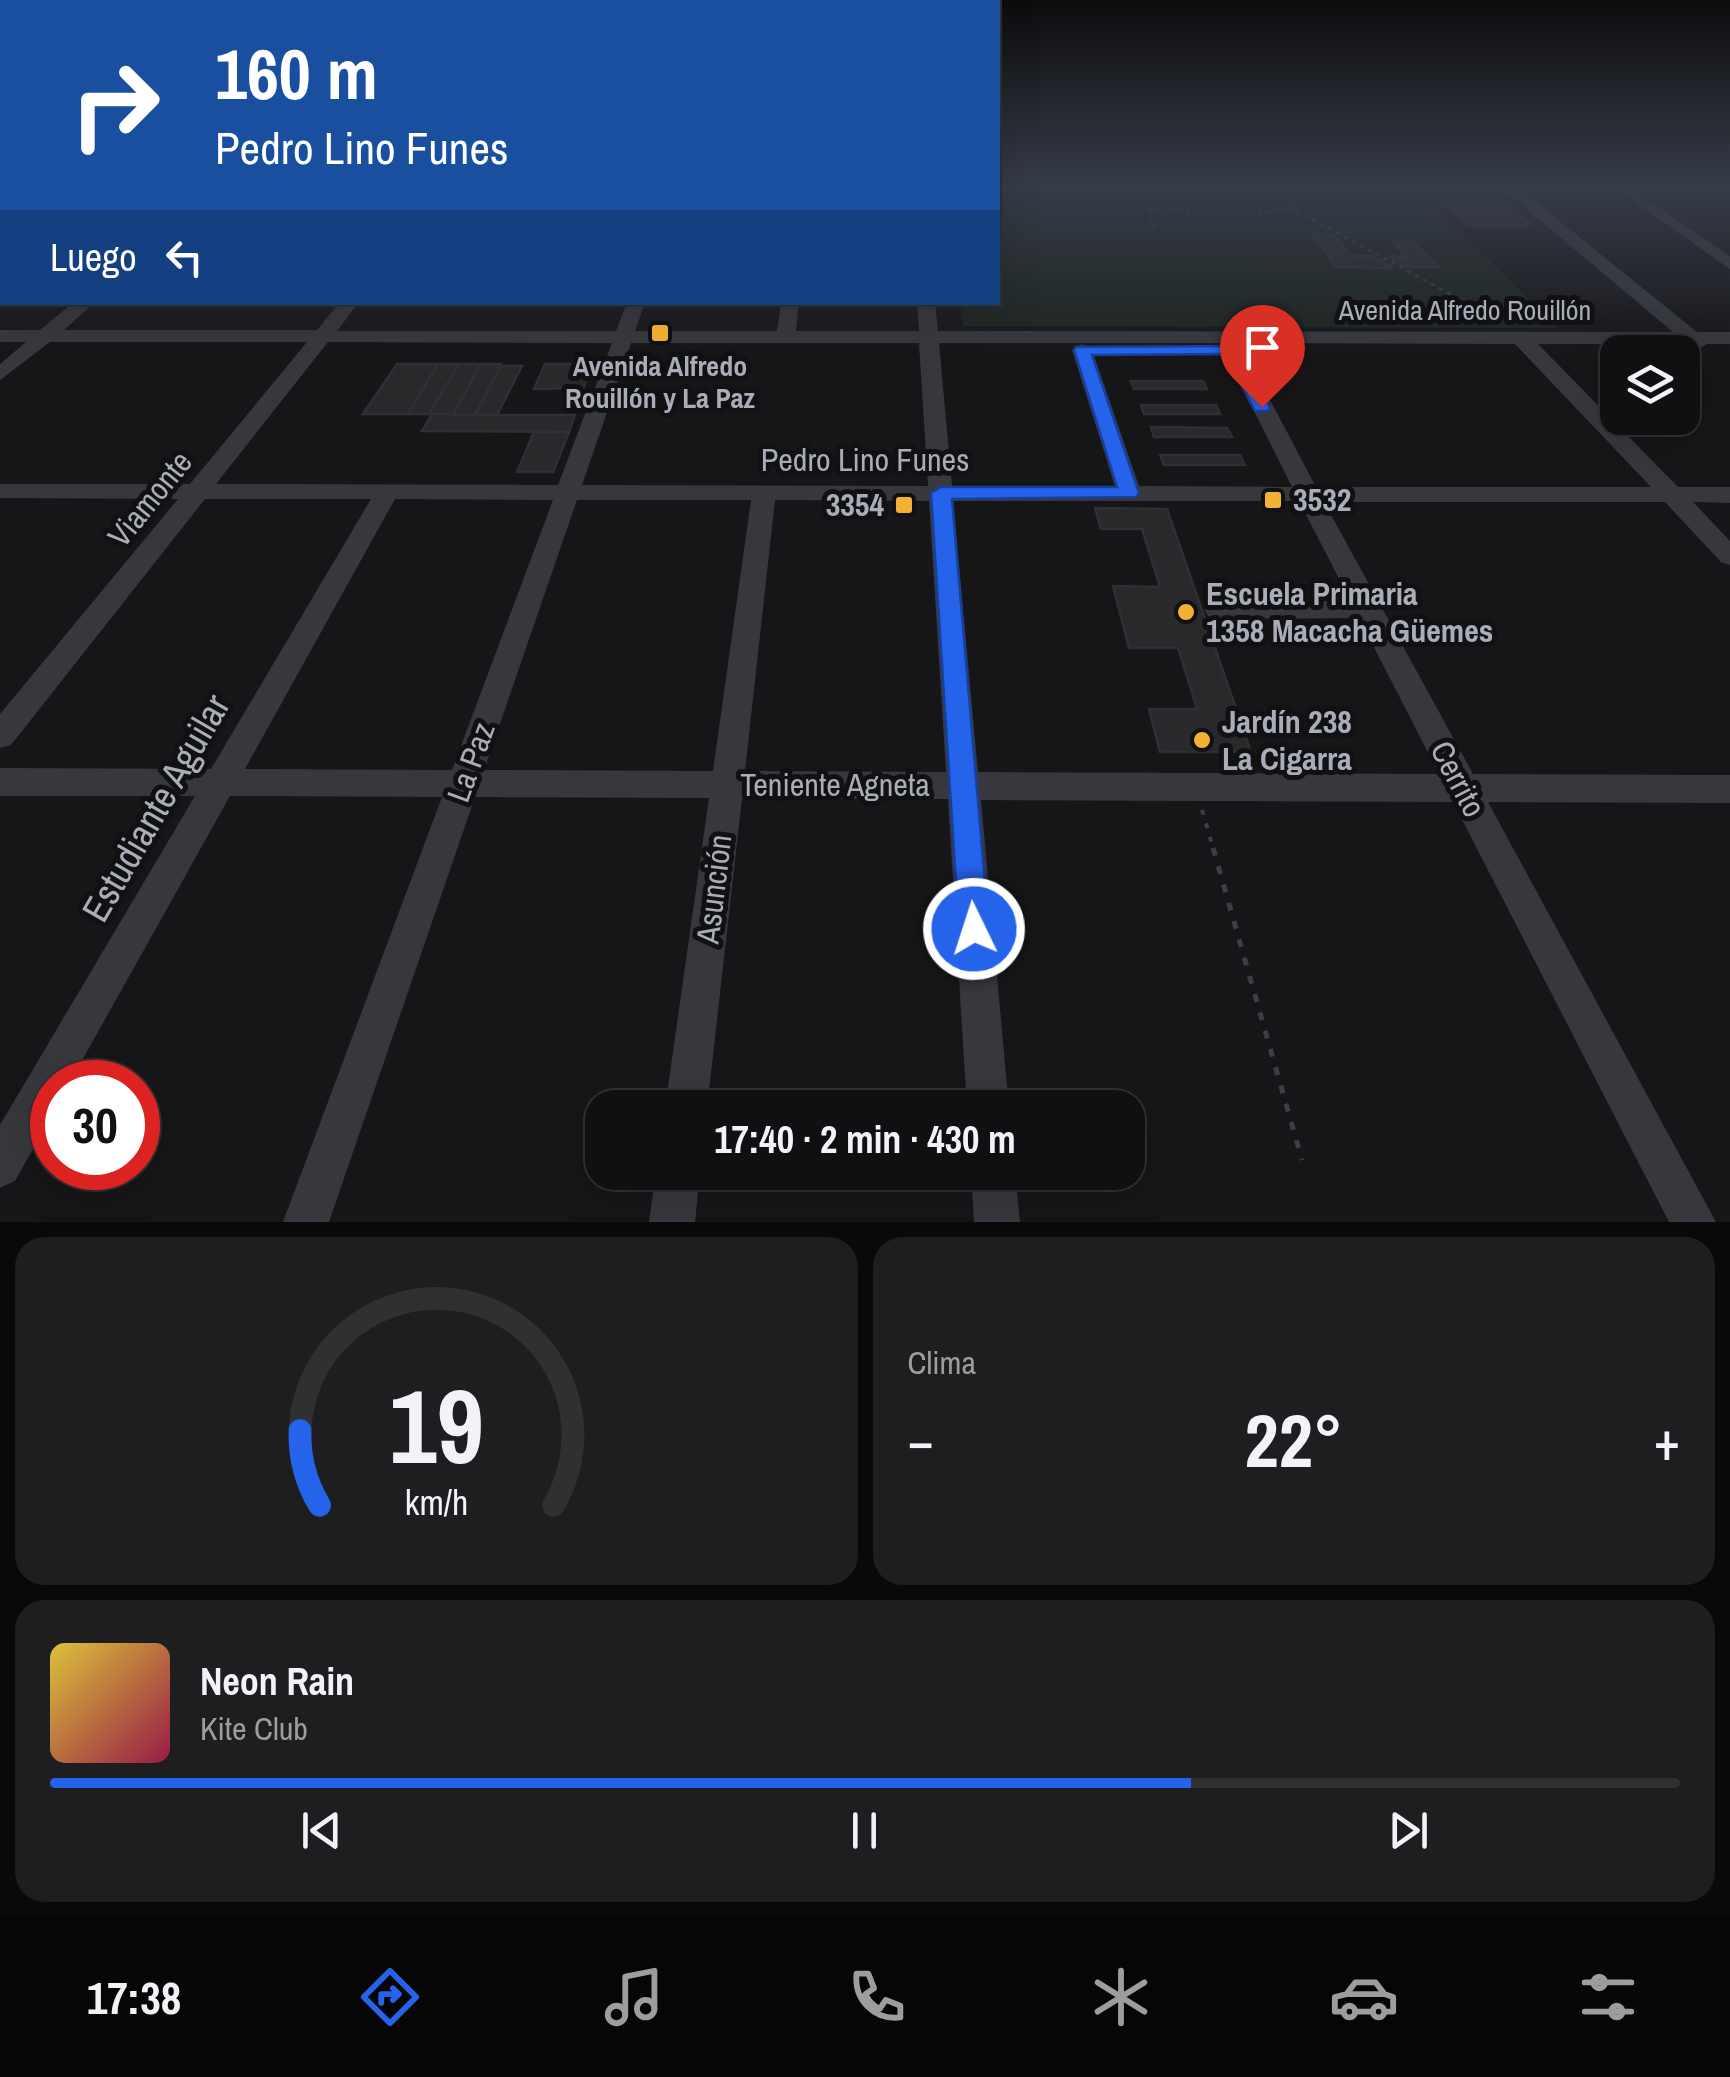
<!DOCTYPE html>
<html lang="es">
<meta charset="utf-8">
<style>
body{margin:0;font-family:"Archivo Narrow",sans-serif;background:#1e1e20;color:#f1f3f6;height:100vh;display:flex;flex-direction:column;font-size:38px;white-space:nowrap}
*{box-sizing:border-box;margin:0}
p{font-size:32px;color:#9c9d9f}
.icon{flex:none;width:55px;height:55px;fill:none;stroke:currentColor;stroke-width:2;stroke-linecap:round;stroke-linejoin:round}
.map{position:relative;height:1222px;overflow:hidden}
.panel{display:flex;flex-direction:column;gap:15px;padding:15px;background:#09090a;flex:1}
.panel>*{flex:none}
.guide{position:absolute;left:0px;top:0px;width:1000px;height:305px;box-shadow:0 10px 40px #0002,0 0 0 2px #303032;background:#1a4fa0;color:#fff;overflow:hidden}
.controls{position:absolute;left:1600px;top:335px;display:grid;gap:20px}
.controls a{display:grid;place-items:center;width:100px;height:100px;border-radius:20px;background:#101012;box-shadow:0 10px 40px #0002,0 0 0 2px #303032;font-size:50px}
.speed{position:absolute;left:30px;top:1060px;display:flex;gap:20px;font-size:50px;font-weight:700;text-align:center}
.speed>*{display:grid;place-content:center;width:130px;height:130px;border-radius:50%;background:#101012;box-shadow:0 10px 40px #0002,0 0 0 2px #303032;line-height:1}
.speed .limit{border:15px solid #d22;background:#fff;color:#111}
.pin{position:absolute;display:grid;place-items:center;width:85px;height:85px;color:#fff;margin:-102px -42px;border-radius:50% 50% 50% 0;rotate:-45deg;box-shadow:0 0 10px #0007}
.pin .icon{rotate:45deg}
.me{position:absolute;width:110px;margin:-55px;rotate:356deg;stroke-linejoin:round;filter:drop-shadow(0 0 8px #0008)}
.turn{display:flex;align-items:center;gap:35px;height:210px;padding:0 50px;font-size:45px}
.turn .icon{width:130px;height:130px;stroke-width:2.5}
.turn b{display:block;font-size:70px;line-height:85px}
.then{display:flex;align-items:center;height:95px;padding:0 50px;background:#0003;gap:20px;font-size:38px}
.big{font-size:75px;font-weight:700;line-height:1.1}
.panel .tile{flex:1;display:flex;flex-direction:column;justify-content:center;gap:15px;min-width:0;padding:0 35px;border-radius:30px;background:#1e1e20}
.panel .dial{align-items:center;gap:0}
.dial svg{height:260px;overflow:visible;fill:none;stroke:#303032;stroke-width:7;stroke-linecap:round;text-anchor:middle}
.dial text{fill:#f1f3f6;stroke:none}
.song{display:flex;align-items:center;gap:30px}
.cover{width:120px;height:120px;border-radius:15px;background:linear-gradient(135deg,hsl(50 70% 55%),hsl(340 70% 35%))}
.played{height:10px;border-radius:5px;background:linear-gradient(90deg,#2563eb 70%,#303032 70%)}
.keys{display:flex;justify-content:space-around;direction:ltr}
.heat{display:flex;justify-content:space-between;align-items:center;font-size:55px;direction:ltr}
.panel .tiles{flex:1;display:grid;gap:15px;grid-template-columns:1fr 1fr}
.tile:last-child{grid-column:span 2}
.trip{position:absolute;left:585px;top:1090px;width:560px;height:100px;border-radius:30px;background:#101012;box-shadow:0 10px 40px #0002,0 0 0 2px #303032;font-weight:700;line-height:100px;text-align:center}
.dock{display:flex;height:160px;justify-content:space-around;align-items:center;background:#060607;color:#9c9d9f}
.dock .icon{width:70px;height:70px}
.dock .current{color:#2563eb}
.dock b{font-size:45px;color:#f1f3f6}
.map>svg:first-child{display:block}
.green{fill:#1c231d}
.building{fill:#29292c;stroke:#303034;stroke-width:2.5}
.lines{fill:none;stroke-linecap:round;stroke-linejoin:round}
.path-far2{stroke:#3d3f44;stroke-width:2.5;stroke-dasharray:4 5;stroke-linecap:butt}
.path-far1{stroke:#3d3f44;stroke-width:4;stroke-dasharray:5 9;stroke-linecap:butt}
.path{stroke:#3d3f44;stroke-width:5;stroke-dasharray:8 11;stroke-linecap:butt}
.minor{fill:#37383d;fill-rule:evenodd}
.route{fill:#2563eb;stroke:#184099;stroke-width:2.5}
.poi-dot{fill:#f2b134;stroke:#111113;stroke-width:4}
.labels{text-anchor:middle;stroke-width:10;stroke-linejoin:round;paint-order:stroke}
.far-street-label{font-size:28px;fill:#a8adb8;stroke:#111113}
.far-poi-label{font-size:28px;font-weight:bold;fill:#a8adb8;stroke:#111113}
.street-label{font-size:32px;fill:#a8adb8;stroke:#111113}
.poi-label{font-size:32px;font-weight:bold;fill:#a8adb8;stroke:#111113;text-anchor:start}
.near-street-label{font-size:38px;fill:#a8adb8;stroke:#111113}
</style>
<div class="map">
<svg width="1730" height="1222" viewBox="0 0 1730 1222">
<rect width="100%" height="100%" fill="#161618"/>
<path class="green" d="M998 185H1491L1501 193H1421L1558 328 963 326 960 303 998 302Z"/>
<g class="building">
<path d="M1438 198H1500L1533 226H1468Z"/>
<path d="M1312 234 1334 235 1350 256H1372L1394 268 1336 267Z"/>
<path d="M1393 242H1414L1438 267H1407L1387 256 1406 257Z"/>
<path d="M397 364H438L408 414H363Z"/>
<path d="M438 364H459L429 414H408Z"/>
<path d="M459 364H481L453 415 429 414Z"/>
<path d="M481 364H501L475 415H453Z"/>
<path d="M545 364H593L583 388 534 389Z"/>
<path d="M501 366H522L497 415H475Z"/>
<path d="M1131 381H1203L1207 389H1134Z"/>
<path d="M1141 405H1216L1220 414H1144Z"/>
<path d="M432 414 497 415H575L569 432 422 431Z"/>
<path d="M1151 427 1227 428 1232 437H1154Z"/>
<path d="M534 432H569L553 472H517Z"/>
<path d="M1160 455H1240L1245 465H1164Z"/>
<path d="M1095 508 1167 509 1251 752H1160L1149 709H1197L1178 648H1129L1113 586 1160 587 1142 529H1101Z"/>
</g>
<g class="lines">
<g class="path-far2">
<path d="M1249 185 1500 321"/>
<path d="M1147 199 1154 228"/>
<path d="M1150 210 1262 213 1393 194 1405 185"/>
</g>
<path class="path-far1" d="M1202 810 1214 851"/>
<path class="path" d="M1213 848 1302 1160"/>
<g class="minor">
<path d="M1498 185H1515L1697 332H1730V344H1707L1698 349 1687 344H1538L1678 487H1730V503L1693 502 1730 541V565L1721 562 1665 502H1324L1473 774 1730 775V803L1488 802 1716 1222H1669L1453 802 981 800 1009 1108H967L948 799H742L707 1108H665L709 798 475 797 329 1222H283L442 797 230 796 70 1082H52V1115L15 1181 0 1188V1125L195 796H0V768L211 769 371 499H205L11 745 0 748V714L178 499 0 498V484H190L307 342H50L0 380V364L26 342H0V330H40L74 302H95L64 330H317L340 302H359L337 331H616L627 302H645L635 331H777L781 302H799L796 331H919L917 302H935L938 331 1673 332ZM328 342 612 343 558 485 216 484ZM631 343H919L928 486 582 485ZM939 343H1220L1292 487 1139 486 1092 350 1082 344 1072 350 1115 486H952ZM1240 343 1515 344 1651 487H1316ZM395 499 553 500 452 770 245 769ZM577 500H751L713 771 484 770ZM775 500 929 501 946 772 745 771ZM953 501H1299L1349 598 1218 599 1208 602 1204 609 1208 616 1218 619 1359 618 1439 774 978 772Z"/>
<path d="M1610 185H1626L1730 256V269Z"/>
<rect x="0" y="239" width="2" height="10"/>
<path d="M656 1172H700L695 1222H649Z"/>
<path d="M971 1172H1015L1020 1222H974Z"/>
</g>
</g>
<linearGradient id="sky" x2="0" y2="1"><stop stop-color="#0c0c0d"/><stop offset="0.52" stop-color="#363c48"/><stop offset="1" stop-color="#363c48" stop-opacity="0"/></linearGradient>
<rect width="1730" height="356" fill="url(#sky)"/>
<path class="route" d="M1237 346 1270 407 1268 411H1255L1225 354 1092 355 1139 493 1136 497 952 499 989 929 985 939 974 943 964 939 959 929 931 493 941 487H1117L1074 350 1076 347Z"/>
<g class="poi-dot">
<rect x="650" y="323" width="20" height="20" rx="5"/>
<rect x="1263" y="490" width="20" height="20" rx="5"/>
<rect x="894" y="495" width="20" height="20" rx="5"/>
<circle cx="1186" cy="612" r="10"/>
<circle cx="1202" cy="740" r="10"/>
</g>
<g class="labels">
<g class="far-street-label">
<text x="1465" y="320">Avenida Alfredo Rouillón</text>
</g>
<g class="far-poi-label">
<text x="660" y="376">Avenida Alfredo<tspan x="660" dy="32">Rouillón y La Paz</tspan></text>
</g>
<g class="street-label">
<text x="865" y="471">Pedro Lino Funes</text>
<text transform="translate(150 499) rotate(-51)" y="11">Viamonte</text>
<text transform="translate(471 762) rotate(-70)" y="11">La Paz</text>
<text transform="translate(1458 779) rotate(62)" y="11">Cerrito</text>
<text x="835" y="796">Teniente Agneta</text>
<text transform="translate(714 889) rotate(-83)" y="11">Asunción</text>
</g>
<g class="poi-label">
<text x="1293" y="511">3532</text>
<text x="884" y="516" text-anchor="end">3354</text>
<text x="1206" y="605">Escuela Primaria<tspan x="1206" dy="37">1358 Macacha Güemes</tspan></text>
<text x="1222" y="733">Jardín 238<tspan x="1222" dy="37">La Cigarra</tspan></text>
</g>
<g class="near-street-label">
<text transform="translate(156 808) rotate(-60)" y="13">Estudiante Aguilar</text>
</g>
</g>
</svg>
<div class="controls">
<a><svg class="icon" aria-label="layers" viewBox="0 0 24 24"><path d="M12 4l9 5-9 5-9-5zM3 14l9 5 9-5"/></svg></a>
</div>
<div class="speed"><div class="limit">30</div></div>
<div class="pin" style="left:1262px;top:407px;background:#d93025"><svg class="icon" aria-label="arrive" viewBox="0 0 24 24"><path d="M6 21V4h12l-3 4 3 4H6"/></svg></div>
<svg class="me" style="left:974px;top:929px" viewBox="-20 -20 40 40"><circle r="17" fill="#2563eb" stroke="#fff" stroke-width="3"/><path d="M0-11L8 9 0 5-8 9z" fill="#fff"/></svg>
<div class="trip">17:40 · 2 min · 430 m</div>
<div class="guide">
<div class="turn"><svg class="icon" aria-label="right" viewBox="0 0 24 24"><path d="M7 20v-9h11M14 6l5 5-5 5"/></svg><div><b>160 m</b>Pedro Lino Funes</div></div>
<div class="then">Luego<svg class="icon" aria-label="left" viewBox="0 0 24 24"><path d="M17 20v-9H6M10 6l-5 5 5 5"/></svg></div>
</div>
</div>
<section class="panel">
<div class="tiles">
<div class="tile dial"><svg viewBox="0 0 100 80">
<path d="M14 69A42 42 0 1 1 86 69"/>
<path d="M14 69A42 42 0 0 1 8 46" stroke="#2563eb"/>
<text x="50" y="56" font-size="32" font-weight="700">19</text>
<text x="50" y="72" font-size="11">km/h</text>
</svg></div>
<div class="tile"><p>Clima</p>
<div class="heat"><a>−</a><b class="big">22°</b><a>+</a></div>
</div>
<div class="tile">
<div class="song"><i class="cover"></i><div><b>Neon Rain</b><p>Kite Club</p></div></div>
<div class="played"></div>
<div class="keys"><svg class="icon" aria-label="previous" viewBox="0 0 24 24"><path d="M18 5L8 12l10 7zM5 5v14"/></svg><svg class="icon" aria-label="pause" viewBox="0 0 24 24"><path d="M8 5v14M16 5v14"/></svg><svg class="icon" aria-label="next" viewBox="0 0 24 24"><path d="M6 5l10 7-10 7zM19 5v14"/></svg></div>
</div>
</div>
</section>
<nav class="dock">
<b>17:38</b>
<svg class="icon current" aria-label="directions" viewBox="0 0 24 24"><path d="M12 3l9 9-9 9-9-9zM9 14v-3h6M13 9l2 2-2 2"/></svg>
<svg class="icon" aria-label="music" viewBox="0 0 24 24"><path d="M9 18V5l10-2v13"/><circle cx="6" cy="18" r="3"/><circle cx="16" cy="16" r="3"/></svg>
<svg class="icon" aria-label="phone" viewBox="0 0 24 24"><path d="M5 4h4l2 5-3 2q2 4 5 5l2-3 5 2v4C11 20 4 13 5 4z"/></svg>
<svg class="icon" aria-label="climate" viewBox="0 0 24 24"><path d="M12 3v18M4 7l16 10M4 17L20 7"/></svg>
<svg class="icon" aria-label="car" viewBox="0 0 24 24"><path d="M5 17H2v-5l4-1 3-4h7l3 4 3 1v5h-3M9 17h6M6 11h13"/><circle cx="7" cy="17" r="2"/><circle cx="17" cy="17" r="2"/></svg>
<svg class="icon" aria-label="filters" viewBox="0 0 24 24"><path d="M4 7h16M4 17h16"/><circle cx="9" cy="7" r="2"/><circle cx="15" cy="17" r="2"/></svg>
</nav>
